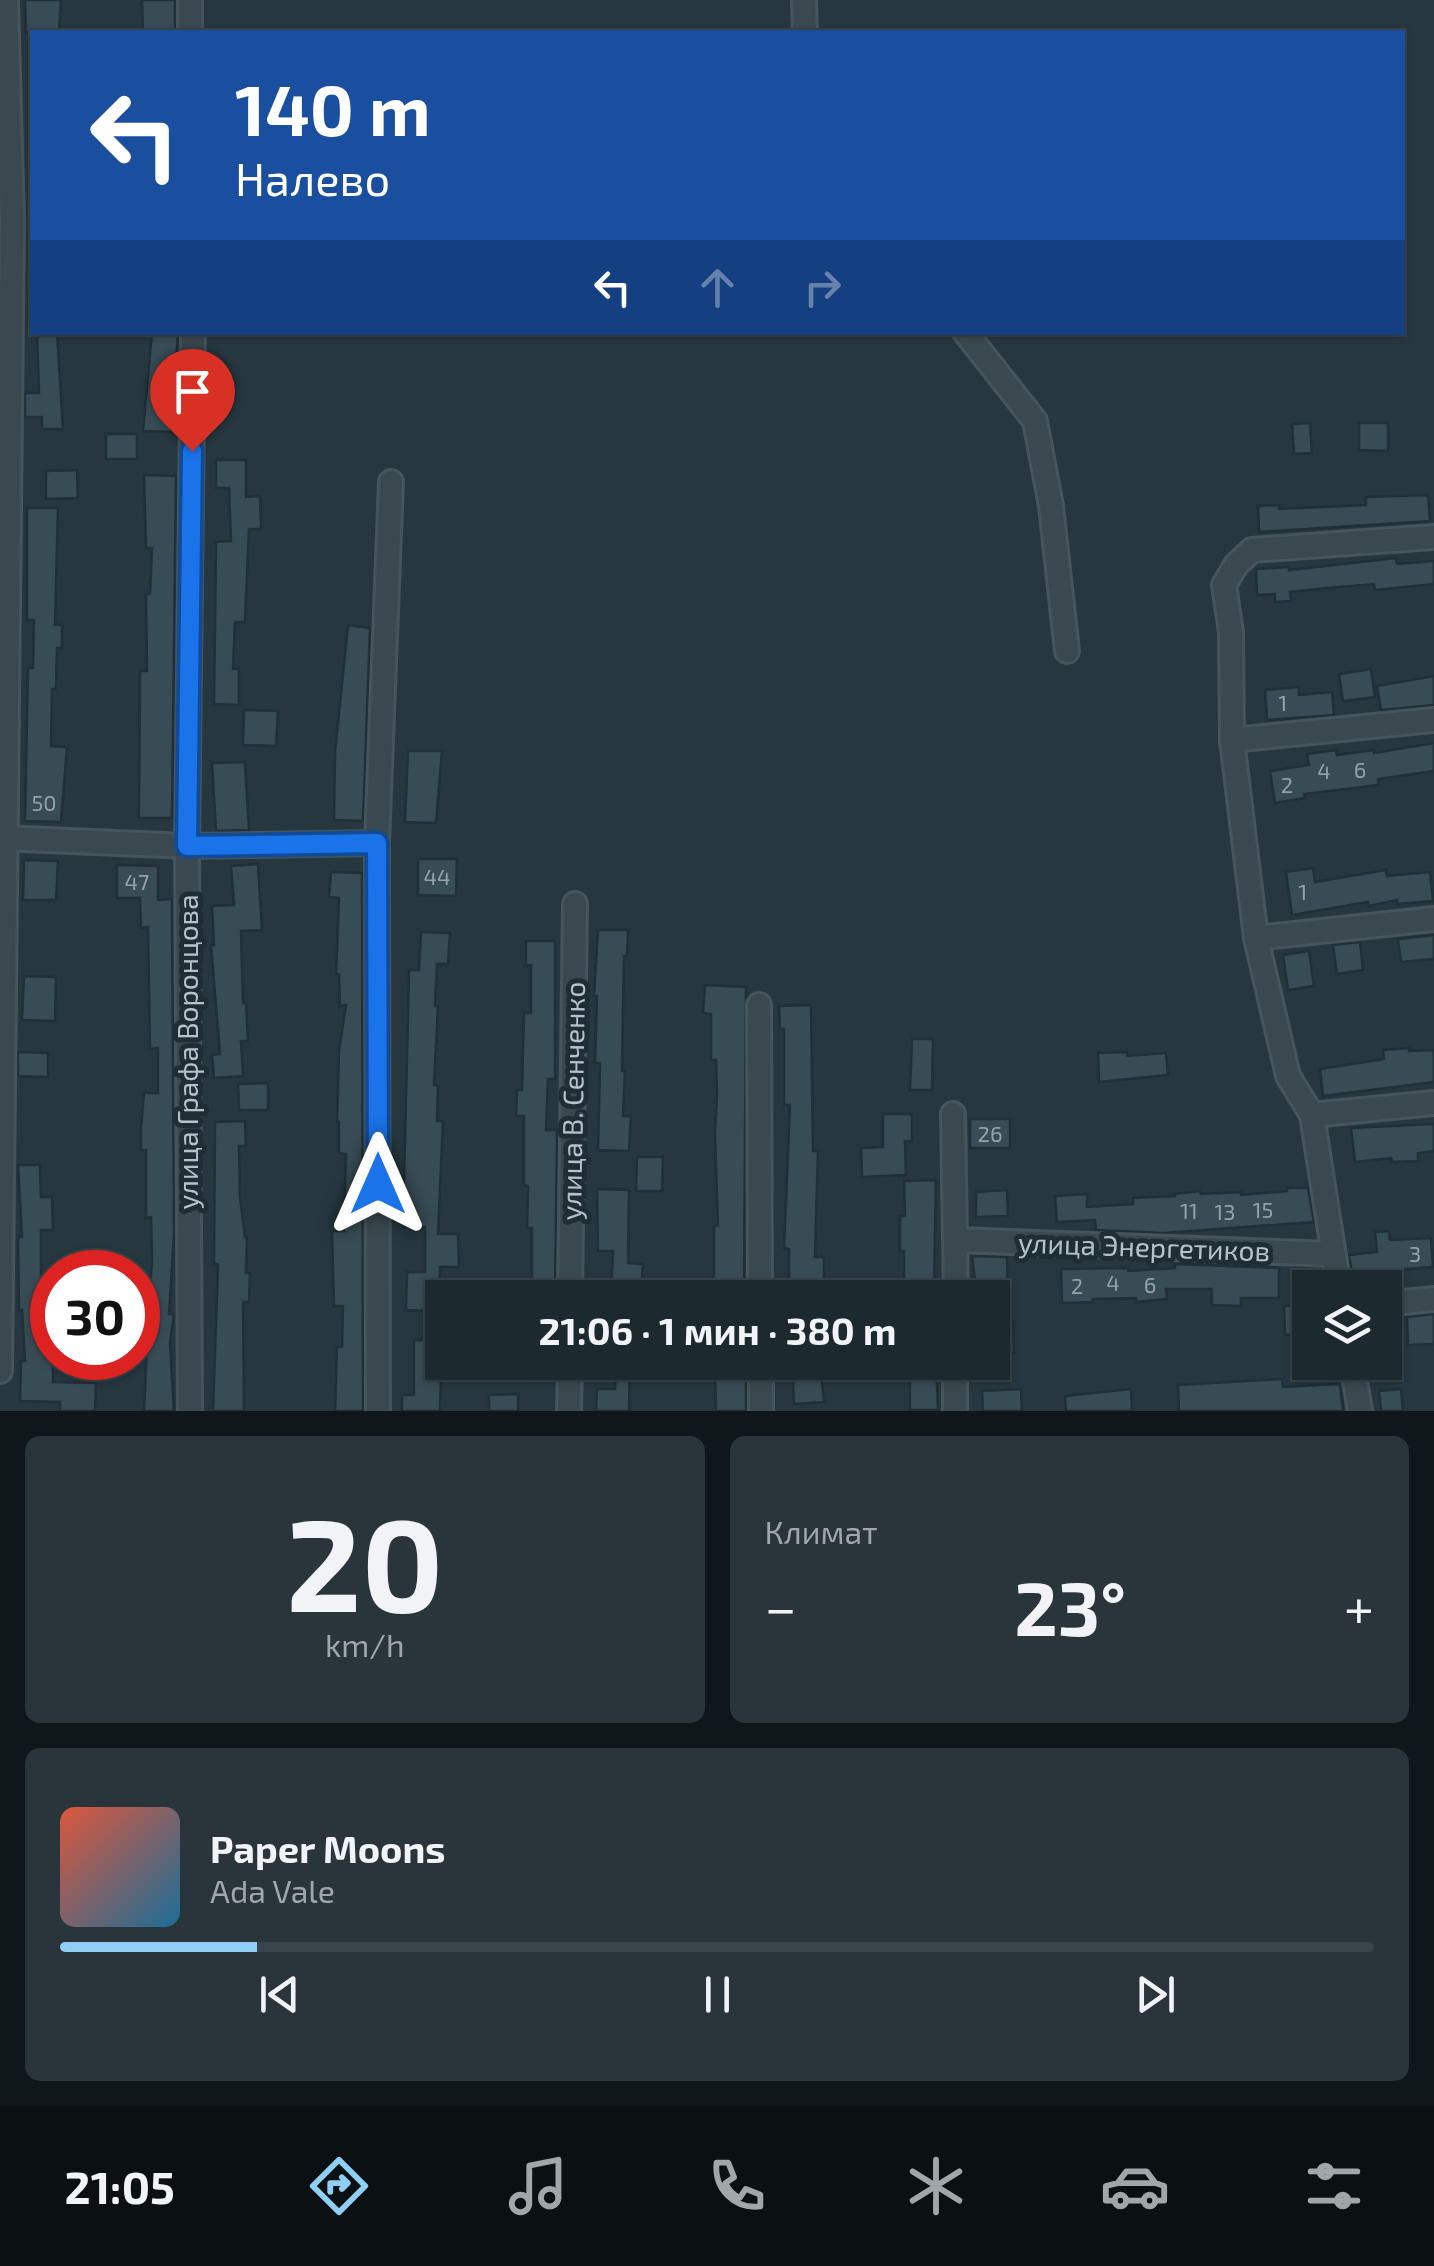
<!DOCTYPE html>
<html lang="ru">
<meta charset="utf-8">
<style>
body{margin:0;font-family:"Exo 2",sans-serif;background:#29353b;color:#f1f3f6;height:100vh;display:flex;flex-direction:column;font-size:38px;white-space:nowrap}
*{box-sizing:border-box;margin:0}
p{font-size:32px;color:#a0a6aa}
.icon{flex:none;width:55px;height:55px;fill:none;stroke:currentColor;stroke-width:2;stroke-linecap:round;stroke-linejoin:round}
.map{position:relative;height:1411px;overflow:hidden}
.panel{display:flex;flex-direction:column;gap:25px;padding:25px;background:#0f171a;flex:1}
.panel>*{flex:none}
.banner{position:absolute;left:30px;top:30px;width:1375px;height:305px;border-radius:0px;box-shadow:0 2px 8px #0004,0 0 0 2px #3a454b;background:#1a4fa0;color:#fff;overflow:hidden}
.fabs{position:absolute;left:1292px;top:1270px;display:grid;gap:20px}
.fabs a{display:grid;place-items:center;width:110px;height:110px;border-radius:0px;background:#1c292f;box-shadow:0 2px 8px #0004,0 0 0 2px #3a454b;font-size:50px}
.speed{position:absolute;left:30px;top:1250px;display:flex;gap:20px;font-size:50px;font-weight:700;text-align:center}
.speed>*{display:grid;place-content:center;width:130px;height:130px;border-radius:50%;background:#1c292f;box-shadow:0 2px 8px #0004,0 0 0 2px #3a454b;line-height:1}
.speed .limit{border:15px solid #d22;background:#fff;color:#111}
.pin{position:absolute;display:grid;place-items:center;width:85px;height:85px;color:#fff;margin:-102px -42px;border-radius:50% 50% 50% 0;rotate:-45deg;box-shadow:0 0 10px #0007}
.pin .icon{rotate:45deg}
.me{position:absolute;width:110px;margin:-55px;rotate:0deg;stroke-linejoin:round;filter:drop-shadow(0 0 8px #0008)}
.turn{display:flex;align-items:center;gap:35px;height:210px;padding:0 40px;font-size:45px}
.turn .icon{width:130px;height:130px;stroke-width:2.5}
.turn b{display:block;font-size:70px;line-height:85px}
.lanes{display:flex;align-items:center;height:95px;padding:0 40px;background:#0003;justify-content:center;gap:50px;direction:ltr}
.lanes .off{opacity:.35}
.big{font-size:75px;font-weight:700;line-height:1.1}
.panel .card{flex:1;display:flex;flex-direction:column;justify-content:center;gap:15px;min-width:0;padding:0 35px;border-radius:15px;background:#29353b}
.panel .dial{align-items:center;gap:0}
.dial b{font-size:130px;line-height:1}
.song{display:flex;align-items:center;gap:30px}
.cover{width:120px;height:120px;border-radius:15px;background:linear-gradient(135deg,hsl(10 70% 55%),hsl(200 70% 35%))}
.played{height:10px;border-radius:5px;background:linear-gradient(90deg,#90cff5 15%,#3a454b 15%)}
.keys{display:flex;justify-content:space-around;direction:ltr}
.heat{display:flex;justify-content:space-between;align-items:center;font-size:55px;direction:ltr}
.panel .tiles{flex:1;display:grid;gap:25px;grid-template-columns:1fr 1fr}
.card:last-child{grid-column:span 2}
.trip{position:absolute;left:425px;top:1280px;width:585px;height:100px;border-radius:0px;background:#1c292f;box-shadow:0 2px 8px #0004,0 0 0 2px #3a454b;font-weight:700;line-height:100px;text-align:center}
.menu{display:flex;height:160px;justify-content:space-around;align-items:center;background:#0b1013;color:#a0a6aa}
.menu .icon{width:70px;height:70px}
.menu .active{color:#90cff5}
.menu b{font-size:45px;color:#f1f3f6}
.map>svg:first-child{display:block}
.building{fill:#384c55;stroke:#212f36;stroke-width:2.5}
.lines{fill:none;stroke-linecap:round;stroke-linejoin:round}
.minor-casing{stroke:#46545b;stroke-width:28}
.minor{stroke:#3a484f;stroke-width:22}
.route-casing{stroke:#114b97;stroke-width:25}
.route{stroke:#1a73e8;stroke-width:18}
.labels{text-anchor:middle;stroke-width:10;stroke-linejoin:round;paint-order:stroke}
.number-label{font-size:22px;fill:#94a2ab}
.street-label{font-size:28px;fill:#b6c2ca;stroke:#1f2d35}
</style>
<div class="map">
<svg width="1434" height="1411" viewBox="0 0 1434 1411">
<rect width="100%" height="100%" fill="#26373f"/>
<g class="building">
<path d="M25 0H61L59 32H26Z"/>
<path d="M142 0H175V32H143Z"/>
<path d="M37 332H57L63 429H42V417H25V393H39Z"/>
<path d="M152 332H178L172 432 143 431Z"/>
<path d="M1310 423 1312 453 1294 454 1292 424Z"/>
<path d="M1359 423H1388V451L1359 450Z"/>
<rect x="106" y="434" width="31" height="25"/>
<path d="M216 460H246V497L260 496 261 529H249L245 622H235L233 669H239V705L214 704 216 542 231 541 229 488H216Z"/>
<path d="M77 470 78 498 46 499V471Z"/>
<path d="M144 475 176 476 172 818H139L140 671H147L146 594H150L152 548H146Z"/>
<path d="M1428 495 1430 521 1259 532 1258 506 1279 505V509L1366 505V497Z"/>
<path d="M27 508H58L55 625H62V648H57L56 689H52L51 746 67 747 61 822 25 821 28 668H33L34 620H27Z"/>
<path d="M1396 558 1397 564 1434 561V584L1375 590 1374 584 1327 588 1290 592 1291 601 1275 602V594L1257 595 1256 569 1289 567V570Z"/>
<path d="M348 625 370 628 363 821 334 820 335 752Z"/>
<path d="M1371 669 1375 697 1343 701 1339 674Z"/>
<path d="M1434 676V705L1381 710 1377 686Z"/>
<path d="M1299 687V695L1332 692 1334 715 1267 720 1265 690Z"/>
<path d="M244 710 278 711 276 746 243 745Z"/>
<path d="M1434 743V771L1378 779 1379 785 1304 794 1305 798 1275 803 1270 771 1309 765 1307 754 1336 750 1337 755 1374 750V753Z"/>
<path d="M408 751H442L436 823 405 822Z"/>
<path d="M245 762 249 830 216 831 212 763Z"/>
<path d="M418 859H457L456 896 418 895Z"/>
<path d="M24 860 58 861 56 900H23Z"/>
<path d="M258 864 262 930 241 931 243 1003H246L248 1041H241L243 1076 214 1078 212 1055 220 1054 211 945H214L212 906 234 905 231 866Z"/>
<path d="M117 865 158 866V900L172 899 174 1235 169 1314H174L170 1343 174 1411H144L147 1342H141L142 1313H148L152 1262 151 1217 146 1218V1150H141V1128L144 1093H158V1048L150 1049 148 927 141 928 140 898H117Z"/>
<path d="M1313 868 1315 882 1386 870 1387 876 1430 872 1433 901 1397 904V900L1369 906 1368 902 1292 915 1286 872Z"/>
<path d="M331 872 362 873 363 1411H335L337 1347H342L343 1306H334L332 1231H344L346 1154 339 1153V1122H337L339 1051 346 1005 340 1006 339 974H336L339 898 329 897Z"/>
<path d="M598 930H628L627 956H624L622 1071H625L623 1116H631L629 1151 598 1150 600 1063H595L597 996H594Z"/>
<path d="M421 932 450 933 448 964H437L435 1006H438L434 1085 438 1086 437 1121H443L438 1234H458L459 1267H440L439 1311 406 1310 407 1272H425V1227H403L409 970H419Z"/>
<path d="M1434 935V959L1401 962 1398 939Z"/>
<path d="M526 941H555V1079H548L546 1130H557L555 1298H518V1280L532 1279V1228H527L528 1186 524 1185V1116H516L517 1090H522L524 1013H531V965L526 966Z"/>
<path d="M1360 942 1363 970 1337 974 1333 945Z"/>
<path d="M1309 951 1314 986 1288 990 1283 955Z"/>
<path d="M24 976 56 977 55 1021 22 1020Z"/>
<path d="M705 985 746 987 744 1298H714V1226H718L715 1134 717 1094 716 1060H711V1014L703 1013Z"/>
<path d="M811 1005 813 1151H818L815 1257H824V1287L789 1288V1249L784 1248 790 1105H784V1029H780L779 1006Z"/>
<path d="M912 1039H933L932 1090H910Z"/>
<path d="M1409 1048V1051L1434 1050V1082L1323 1096 1320 1069 1384 1059 1383 1050Z"/>
<path d="M18 1052 48 1053V1077L18 1076Z"/>
<path d="M1127 1052V1056L1166 1053 1168 1075 1099 1082 1098 1053Z"/>
<path d="M268 1083V1110H239L238 1084Z"/>
<path d="M883 1114H912V1141H905L906 1175 862 1177 861 1148 883 1147Z"/>
<rect x="970" y="1119" width="40" height="29"/>
<path d="M245 1121 246 1146H239L240 1197 245 1237H247L246 1273H250L249 1302H243L244 1411H213L218 1264H214L215 1122Z"/>
<path d="M1434 1124V1151L1418 1153V1161L1392 1162 1391 1158 1355 1162 1351 1128Z"/>
<path d="M637 1157H663L662 1191H636Z"/>
<path d="M18 1165H40L41 1197H52L53 1230H41V1274H45L46 1325H52L53 1382 96 1383 95 1411H60V1402L20 1401 21 1361H25L22 1310 19 1311 18 1237H22Z"/>
<path d="M936 1180 934 1290H904V1251H900V1216H905L904 1181Z"/>
<path d="M1287 1188H1308L1314 1222 1163 1233 1096 1230 1095 1220 1057 1222 1055 1196 1087 1194V1207L1133 1204V1198L1175 1196V1194L1200 1191 1201 1194 1241 1192V1195L1287 1191Z"/>
<path d="M597 1189 629 1190 628 1263 643 1264 641 1294 611 1292 613 1251H598Z"/>
<path d="M1007 1190 1008 1216 976 1217V1192Z"/>
<path d="M1389 1231 1390 1240 1431 1238 1433 1267 1394 1270 1395 1279 1354 1284 1349 1255 1377 1252 1375 1232Z"/>
<path d="M972 1256 1007 1257 1009 1323 1013 1322 1014 1353 992 1354V1298H977Z"/>
<path d="M1175 1264 1279 1268V1298H1241V1306L1212 1305V1289H1166L1167 1299 1136 1302V1298L1093 1299V1302L1062 1303 1061 1269 1128 1268V1271L1175 1268Z"/>
<path d="M1310 1305V1334L1285 1335 1284 1306Z"/>
<path d="M1434 1314V1344L1408 1345 1407 1317Z"/>
<path d="M414 1340H442L440 1411H402V1395H414Z"/>
<rect x="532" y="1362" width="23" height="19"/>
<path d="M616 1362H630L629 1411H596L597 1389H615Z"/>
<path d="M715 1362H746V1411H716Z"/>
<path d="M792 1362H820L824 1402 794 1404Z"/>
<path d="M910 1362H936L938 1410H910Z"/>
<path d="M1282 1379 1283 1387 1340 1384 1343 1411H1179L1178 1385Z"/>
<path d="M1021 1389 1022 1411H983L982 1391Z"/>
<path d="M1131 1389 1132 1411H1066L1065 1396Z"/>
<path d="M1401 1389 1403 1411H1381L1379 1391Z"/>
<path d="M518 1394V1411H489V1395Z"/>
</g>
<g class="lines">
<defs>
<g id="minor">
<path d="M190 0V32"/>
<path d="M804 0 805 32"/>
<path d="M965 332 1035 421 1051 506 1067 651"/>
<path d="M1232 740 1434 720"/>
<path d="M0 838 187 846 377 843"/>
<path d="M1256 938 1434 919"/>
<path d="M759 1005 760 1298"/>
<path d="M953 1114 956 1298"/>
<path d="M1312 1115 1434 1103"/>
<path d="M956 1240 1333 1254"/>
<path d="M1339 1288 1312 1115 1288 1076 1256 938 1232 740 1231 632 1224 585 1236 565 1252 550 1434 537"/>
<path d="M570 1298 575 904"/>
<path d="M1385 1304 1434 1299"/>
<path d="M761 1362V1411"/>
<path d="M1352 1362 1360 1411"/>
<path d="M0 1371 12 220 6 0"/>
<path d="M190 1411 187 846 193 332"/>
<path d="M378 1411 377 843 391 482"/>
<path d="M569 1411 570 1362"/>
<path d="M955 1411V1362"/>
</g>
</defs>
<use href="#minor" class="minor-casing"/>
<use href="#minor" class="minor"/>
</g>
<g class="lines">
<defs>
<path id="route" d="M192 451 187 846 377 843 378 1184"/>
</defs>
<use href="#route" class="route-casing"/>
<use href="#route" class="route"/>
</g>
<g class="labels">
<g class="number-label">
<text x="1283" y="711">1</text>
<text x="1360" y="778">6</text>
<text x="1324" y="779">4</text>
<text x="1287" y="793">2</text>
<text x="44" y="811">50</text>
<text x="437" y="885">44</text>
<text x="137" y="890">47</text>
<text x="1303" y="900">1</text>
<text x="990" y="1142">26</text>
<text x="1263" y="1218">15</text>
<text x="1189" y="1219">11</text>
<text x="1225" y="1220">13</text>
<text x="1415" y="1262">3</text>
<text x="1113" y="1291">4</text>
<text x="1150" y="1293">6</text>
<text x="1077" y="1294">2</text>
</g>
<g class="street-label">
<text transform="translate(188 1052) rotate(-90)" y="10">улица Графа Воронцова</text>
<text transform="translate(573 1101) rotate(-89)" y="10">улица В. Сенченко</text>
<text transform="translate(1144 1247) rotate(2)" y="10">улица Энергетиков</text>
</g>
</g>
</svg>
<div class="fabs">
<a><svg class="icon" aria-label="layers" viewBox="0 0 24 24"><path d="M12 4l9 5-9 5-9-5zM3 14l9 5 9-5"/></svg></a>
</div>
<div class="speed"><div class="limit">30</div></div>
<div class="pin" style="left:192px;top:451px;background:#d93025"><svg class="icon" aria-label="arrive" viewBox="0 0 24 24"><path d="M6 21V4h12l-3 4 3 4H6"/></svg></div>
<svg class="me" style="left:378px;top:1184px" viewBox="-20 -20 40 40"><path d="M0-17L14 15 0 8-14 15z" fill="#1a73e8" stroke="#fff" stroke-width="4"/></svg>
<div class="trip">21:06 · 1 мин · 380 m</div>
<div class="banner">
<div class="turn"><svg class="icon" aria-label="left" viewBox="0 0 24 24"><path d="M17 20v-9H6M10 6l-5 5 5 5"/></svg><div><b>140 m</b>Налево</div></div>
<div class="lanes"><svg class="icon" aria-label="left" viewBox="0 0 24 24"><path d="M17 20v-9H6M10 6l-5 5 5 5"/></svg><svg class="icon off" aria-label="ahead" viewBox="0 0 24 24"><path d="M12 20V5M6 11l6-6 6 6"/></svg><svg class="icon off" aria-label="right" viewBox="0 0 24 24"><path d="M7 20v-9h11M14 6l5 5-5 5"/></svg></div>
</div>
</div>
<section class="panel">
<div class="tiles">
<div class="card dial"><b>20</b><p>km/h</p></div>
<div class="card"><p>Климат</p>
<div class="heat"><a>−</a><b class="big">23°</b><a>+</a></div>
</div>
<div class="card">
<div class="song"><i class="cover"></i><div><b>Paper Moons</b><p>Ada Vale</p></div></div>
<div class="played"></div>
<div class="keys"><svg class="icon" aria-label="previous" viewBox="0 0 24 24"><path d="M18 5L8 12l10 7zM5 5v14"/></svg><svg class="icon" aria-label="pause" viewBox="0 0 24 24"><path d="M8 5v14M16 5v14"/></svg><svg class="icon" aria-label="next" viewBox="0 0 24 24"><path d="M6 5l10 7-10 7zM19 5v14"/></svg></div>
</div>
</div>
</section>
<nav class="menu">
<b>21:05</b>
<svg class="icon active" aria-label="directions" viewBox="0 0 24 24"><path d="M12 3l9 9-9 9-9-9zM9 14v-3h6M13 9l2 2-2 2"/></svg>
<svg class="icon" aria-label="music" viewBox="0 0 24 24"><path d="M9 18V5l10-2v13"/><circle cx="6" cy="18" r="3"/><circle cx="16" cy="16" r="3"/></svg>
<svg class="icon" aria-label="phone" viewBox="0 0 24 24"><path d="M5 4h4l2 5-3 2q2 4 5 5l2-3 5 2v4C11 20 4 13 5 4z"/></svg>
<svg class="icon" aria-label="climate" viewBox="0 0 24 24"><path d="M12 3v18M4 7l16 10M4 17L20 7"/></svg>
<svg class="icon" aria-label="car" viewBox="0 0 24 24"><path d="M5 17H2v-5l4-1 3-4h7l3 4 3 1v5h-3M9 17h6M6 11h13"/><circle cx="7" cy="17" r="2"/><circle cx="17" cy="17" r="2"/></svg>
<svg class="icon" aria-label="filters" viewBox="0 0 24 24"><path d="M4 7h16M4 17h16"/><circle cx="9" cy="7" r="2"/><circle cx="15" cy="17" r="2"/></svg>
</nav>
